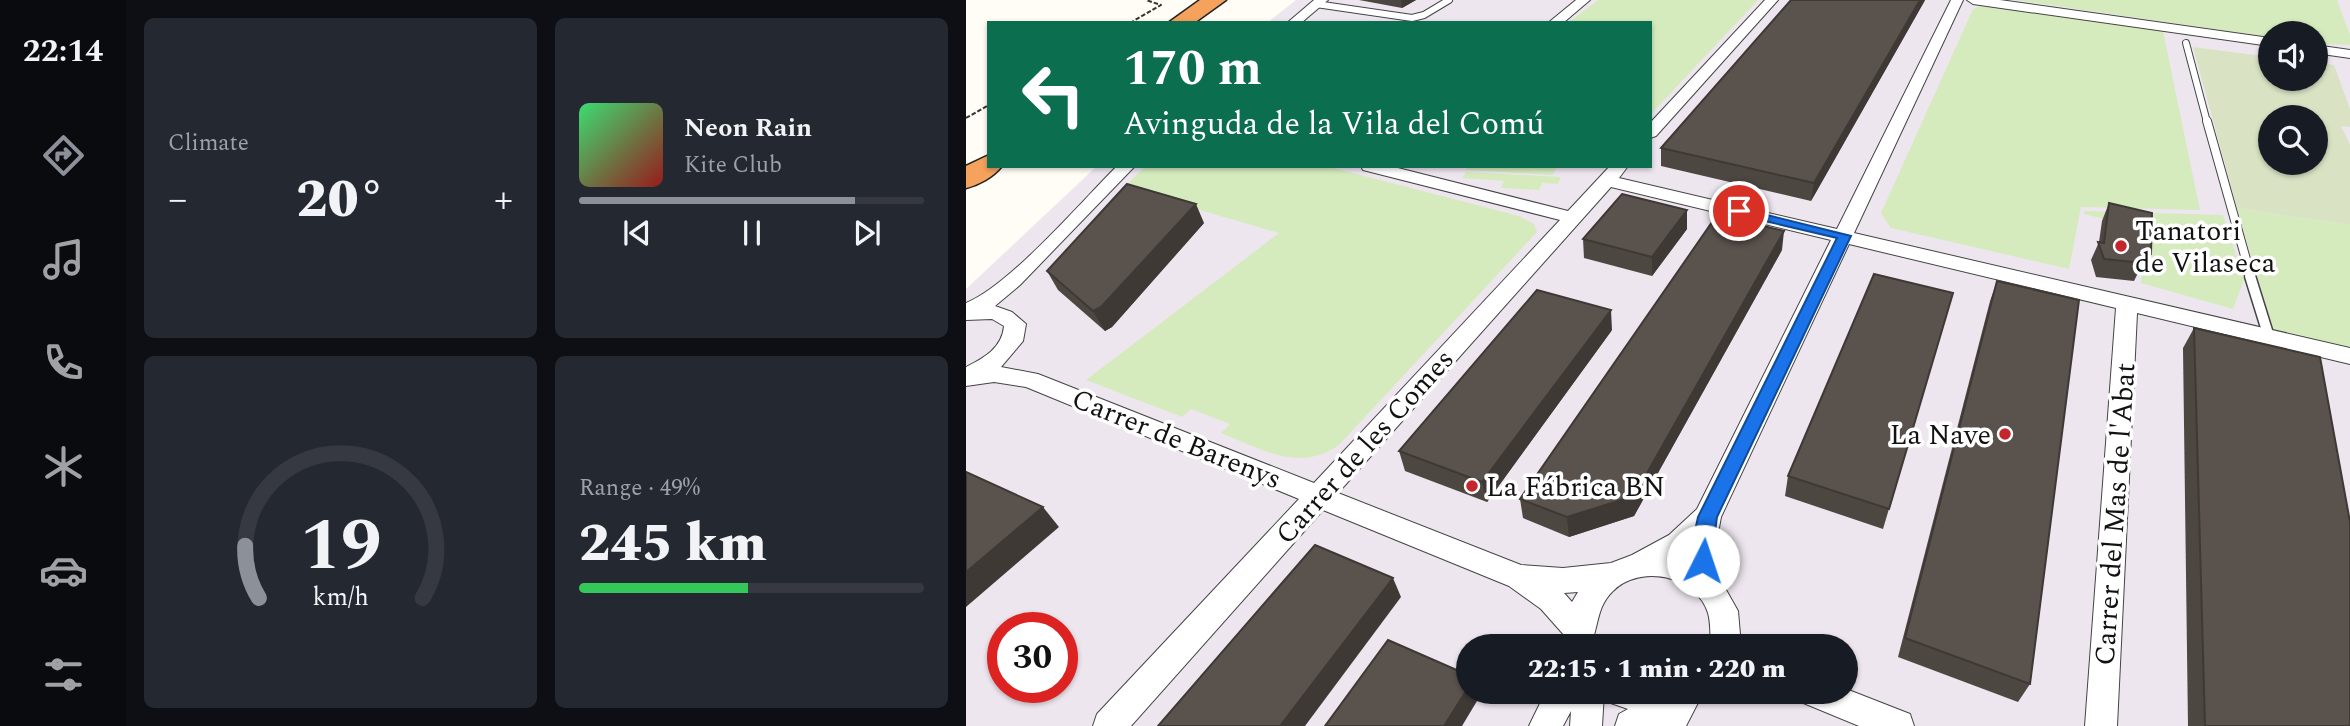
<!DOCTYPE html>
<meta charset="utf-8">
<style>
body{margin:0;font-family:Spectral,serif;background:#242831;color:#f1f3f6;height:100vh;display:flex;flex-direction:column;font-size:26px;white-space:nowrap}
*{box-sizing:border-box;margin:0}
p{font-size:23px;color:#9ea1a6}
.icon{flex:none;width:38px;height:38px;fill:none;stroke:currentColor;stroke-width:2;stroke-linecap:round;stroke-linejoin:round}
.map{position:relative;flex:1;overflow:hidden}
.details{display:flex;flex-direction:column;gap:18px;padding:18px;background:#0d0f14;width:840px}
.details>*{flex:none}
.banner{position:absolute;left:21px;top:21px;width:665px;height:147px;border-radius:0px;box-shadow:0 2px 5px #0004;background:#0b6e4f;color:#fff;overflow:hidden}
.tools{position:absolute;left:1292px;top:21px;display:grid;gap:14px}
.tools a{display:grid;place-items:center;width:70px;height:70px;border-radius:50%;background:#171b24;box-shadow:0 2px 5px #0004;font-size:35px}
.speed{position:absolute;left:21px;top:612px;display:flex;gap:14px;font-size:35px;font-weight:700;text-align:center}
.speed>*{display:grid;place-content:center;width:91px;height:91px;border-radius:50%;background:#171b24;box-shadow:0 2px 5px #0004;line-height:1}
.speed .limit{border:10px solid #d22;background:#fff;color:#111}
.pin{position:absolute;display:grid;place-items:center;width:60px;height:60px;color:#fff;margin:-30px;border:4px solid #fff;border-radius:50%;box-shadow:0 2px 7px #0007}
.me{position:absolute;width:77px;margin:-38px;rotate:4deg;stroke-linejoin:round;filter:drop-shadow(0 0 5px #0008)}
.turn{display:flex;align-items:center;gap:24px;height:147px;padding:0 21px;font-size:32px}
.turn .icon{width:91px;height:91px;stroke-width:2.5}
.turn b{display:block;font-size:49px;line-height:60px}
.big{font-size:52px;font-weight:800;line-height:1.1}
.details .widget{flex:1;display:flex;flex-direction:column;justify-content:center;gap:10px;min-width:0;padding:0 24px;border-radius:10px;background:#242831}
.details .dial{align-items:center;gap:0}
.dial svg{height:182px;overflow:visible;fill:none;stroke:#363941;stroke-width:7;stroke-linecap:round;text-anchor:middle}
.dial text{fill:#f1f3f6;stroke:none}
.song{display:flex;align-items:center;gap:21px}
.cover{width:84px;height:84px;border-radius:10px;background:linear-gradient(135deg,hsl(140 70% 55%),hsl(0 70% 35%))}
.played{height:7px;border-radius:4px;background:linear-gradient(90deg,#8c9099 80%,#363941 80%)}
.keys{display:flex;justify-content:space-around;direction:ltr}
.heat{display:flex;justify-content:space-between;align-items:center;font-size:38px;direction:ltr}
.charge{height:10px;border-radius:5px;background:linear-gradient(90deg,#34c759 49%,#363941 0)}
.details .tiles{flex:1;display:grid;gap:18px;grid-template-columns:repeat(2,1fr)}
.trip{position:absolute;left:490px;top:634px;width:402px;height:70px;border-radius:35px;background:#171b24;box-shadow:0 2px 5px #0004;font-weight:800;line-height:70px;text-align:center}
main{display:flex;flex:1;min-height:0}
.tabs{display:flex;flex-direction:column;width:126px;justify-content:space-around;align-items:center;background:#090b0e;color:#9ea1a6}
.tabs .icon{width:49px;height:49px}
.tabs .selected{color:#8c9099}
.tabs b{font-size:32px;color:#f1f3f6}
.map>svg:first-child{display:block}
.industrial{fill:#eee6ef;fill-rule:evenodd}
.green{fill:#d5ebbd}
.cemetery{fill:#d9e3c4;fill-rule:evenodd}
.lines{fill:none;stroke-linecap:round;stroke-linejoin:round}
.lane-far2-casing{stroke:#444;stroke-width:8}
.lane-far1-casing{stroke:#444;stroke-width:10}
.lane-casing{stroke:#444;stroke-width:13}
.street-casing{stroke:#444;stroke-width:2}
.highway-casing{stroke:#222;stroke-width:3}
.path{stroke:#333;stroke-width:2;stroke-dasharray:4.5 2;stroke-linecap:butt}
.lane-far2{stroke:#fff;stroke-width:6}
.lane-far1{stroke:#fff;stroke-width:8}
.lane{stroke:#fff;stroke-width:10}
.street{fill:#fff;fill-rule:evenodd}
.highway{fill:#f5a25d;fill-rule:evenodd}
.wall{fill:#4d4742}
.shaded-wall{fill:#3f3936}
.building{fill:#5a524d;stroke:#3f3936;stroke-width:2}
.route{fill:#1a73e8;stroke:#114b97;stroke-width:2}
.poi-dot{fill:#c4262e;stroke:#fff;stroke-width:2.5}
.labels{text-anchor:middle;stroke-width:7;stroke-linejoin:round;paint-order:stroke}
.poi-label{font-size:28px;fill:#111;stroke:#fff;text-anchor:start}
.street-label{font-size:28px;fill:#111;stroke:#fff}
</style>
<main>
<nav class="tabs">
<b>22:14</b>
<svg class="icon selected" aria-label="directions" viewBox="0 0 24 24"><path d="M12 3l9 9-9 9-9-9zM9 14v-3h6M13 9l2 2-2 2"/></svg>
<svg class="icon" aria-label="music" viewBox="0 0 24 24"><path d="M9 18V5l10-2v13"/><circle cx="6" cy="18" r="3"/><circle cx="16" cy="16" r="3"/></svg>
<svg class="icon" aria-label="phone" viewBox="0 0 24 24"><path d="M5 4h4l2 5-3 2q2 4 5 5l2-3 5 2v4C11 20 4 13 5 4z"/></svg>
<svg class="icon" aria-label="climate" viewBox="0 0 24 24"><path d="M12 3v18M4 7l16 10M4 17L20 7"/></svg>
<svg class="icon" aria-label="car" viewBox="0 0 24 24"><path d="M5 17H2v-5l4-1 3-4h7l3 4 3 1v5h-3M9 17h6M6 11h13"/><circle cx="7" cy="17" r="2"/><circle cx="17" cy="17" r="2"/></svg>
<svg class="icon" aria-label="filters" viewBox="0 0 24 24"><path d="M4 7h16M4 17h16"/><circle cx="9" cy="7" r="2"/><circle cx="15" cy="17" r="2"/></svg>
</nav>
<section class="details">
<div class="tiles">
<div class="widget"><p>Climate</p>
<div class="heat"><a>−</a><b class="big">20°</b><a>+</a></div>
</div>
<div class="widget">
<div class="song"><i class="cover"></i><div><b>Neon Rain</b><p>Kite Club</p></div></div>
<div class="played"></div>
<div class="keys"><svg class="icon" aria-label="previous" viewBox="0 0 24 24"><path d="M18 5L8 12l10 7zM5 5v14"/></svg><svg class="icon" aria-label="pause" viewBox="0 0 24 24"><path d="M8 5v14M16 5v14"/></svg><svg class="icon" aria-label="next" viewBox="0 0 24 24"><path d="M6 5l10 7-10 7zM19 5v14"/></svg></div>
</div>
<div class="widget dial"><svg viewBox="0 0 100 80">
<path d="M14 69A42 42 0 1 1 86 69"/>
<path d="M14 69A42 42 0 0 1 8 46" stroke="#8c9099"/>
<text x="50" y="56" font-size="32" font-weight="700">19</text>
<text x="50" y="72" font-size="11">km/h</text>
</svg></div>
<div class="widget"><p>Range · 49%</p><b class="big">245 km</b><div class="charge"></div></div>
</div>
</section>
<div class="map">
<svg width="1384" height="726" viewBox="0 0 1384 726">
<rect width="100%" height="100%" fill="#fffdf5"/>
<path class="industrial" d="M330 0H1384V726H0V289L131 166H684V23H301ZM1304 33H1349V79H1304ZM1304 117H1349V163H1304ZM37 628H96V688H37ZM502 646H880V691H502Z"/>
<g class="green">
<path d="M632 0H792L684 115V23H602Z"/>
<path d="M1048 0H1371L1384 35V45L1349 44V33H1304V37Z"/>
<path d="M1015 6 1197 31 1234 210 1115 207 1103 269 925 228 915 213 1007 9Z"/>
<path d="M179 166H360L553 216 568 224 571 232 373 445C333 473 295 449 255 433L264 424 225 409 216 417 120 380 313 233 158 188Z"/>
<path d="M502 166H591L587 175 500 170Z"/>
<path d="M500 172 595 177 592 184 576 183 573 190 535 188 538 181 496 178Z"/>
<path d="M1271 208 1384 225V350L1307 331Z"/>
<path d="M1118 211 1257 215 1278 280 1267 309 1175 283 1180 229 1118 214Z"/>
</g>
<path class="cemetery" d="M1227 47 1304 57V79H1349V62L1368 65 1384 109V127L1375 126 1384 145V225L1271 208ZM1304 117H1349V163H1304Z"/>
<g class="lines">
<defs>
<g id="lane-far2">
<path d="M350 4 446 18 458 15 483 0"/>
<path d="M1220 43 1241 122"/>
</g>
<path id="lane-far1" d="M1241 121 1285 277"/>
<path id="lane" d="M1284 276 1303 337"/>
<g id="street">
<path d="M348 0H362L335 23H321Z"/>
<path d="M610 0H624L597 23H582Z"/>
<path d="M799 0H812L690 136 684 138V123Z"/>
<path d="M985 0H997L888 233 1384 348V364L1171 313 1151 726H1119L1150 308 883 244 755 517 749 549 759 588 772 611 775 646H745C744 636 745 623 742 613 730 575 674 564 647 591 630 607 633 627 624 646H600L598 635 575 609 543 586 357 510 165 726H127L131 714 333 499 60 387 28 382 0 386V367C18 358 36 348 38 326L26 319 0 320V303C43 286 115 202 151 166H169L54 285 29 306 46 312 60 324 57 341 35 367 72 374 348 483 594 220 397 170 395 166H424L602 211 644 166H662L653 178 871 229ZM645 187 865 240 731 509 703 535 666 555 645 563 597 568 555 565 372 493ZM722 552 724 559 713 556ZM612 592 606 602 598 593Z"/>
<path d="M1001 0H1034L1304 38V46L1007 4Z"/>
<path d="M1349 45 1384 50V58L1349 53Z"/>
<path d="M880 689 944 714 948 726H893L835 702 830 691Z"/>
<path d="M580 691H738L720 726H649L653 714 662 709 642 702 638 693 636 726H604L605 711 597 726H563Z"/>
</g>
<g id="highway">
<path d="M234 0H260L228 23H202Z"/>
<path d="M23 155V166H36C27 177 13 185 0 188V166Z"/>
</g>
</defs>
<use href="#lane-far2" class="lane-far2-casing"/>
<use href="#lane-far1" class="lane-far1-casing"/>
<use href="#lane" class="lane-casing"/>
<use href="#street" class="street-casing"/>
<use href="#highway" class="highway-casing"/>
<g class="path">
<path d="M164 23 195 5 180 0"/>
<path d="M0 118 23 105"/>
</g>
<use href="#lane-far2" class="lane-far2"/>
<use href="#lane-far1" class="lane-far1"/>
<use href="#lane" class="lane"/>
<use href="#street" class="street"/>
<use href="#highway" class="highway"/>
</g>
<g class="wall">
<path d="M393 0H450L436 8Z"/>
<path d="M825 0H959L845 201 695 166V148Z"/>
<path d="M1143 203 1185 254 1176 272 1173 271 1168 281 1130 277 1125 260 1133 242 1136 221Z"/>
<path d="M238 223 146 327 139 331 92 290 81 271Z"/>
<path d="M721 229 686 276 618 258 617 239Z"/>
<path d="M816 250 668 516 603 537 557 518 554 499Z"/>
<path d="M1031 281 1064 684 1052 702 932 657 1024 301Z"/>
<path d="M987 293 917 529 819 496 822 476Z"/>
<path d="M1228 328 1384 726H1222L1217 348Z"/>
<path d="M646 330 521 502 439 471 433 451Z"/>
</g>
<g class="shaded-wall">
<path d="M435 0H450L436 8Z"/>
<path d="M954 0H959L958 2 845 201 848 183Z"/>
<path d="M230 204 238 223 146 327 139 331 127 311Z"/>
<path d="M721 210V229L686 276V257Z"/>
<path d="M818 231 816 250 668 516 603 537 601 517Z"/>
<path d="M645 310 646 330 521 502 516 482Z"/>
<path d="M77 507 93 527 0 607V572Z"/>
<path d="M427 578 435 597 339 726H314Z"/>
<path d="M502 688V691H513L514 696 496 726H478Z"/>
</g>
<g class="building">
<path d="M825 0H954L848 183 695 148Z"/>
<path d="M161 184 230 204 135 307 127 311 81 271Z"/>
<path d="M656 194 721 210 686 257 617 239Z"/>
<path d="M1143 203 1186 213 1185 254 1178 252 1177 263 1138 259 1132 242 1138 243Z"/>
<path d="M751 215 818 231 668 496 601 517 554 499Z"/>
<path d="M908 274 987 293 923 509 822 476Z"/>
<path d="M1031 281 1113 300 1064 684 939 638Z"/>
<path d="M571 290 645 310 516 482 433 451Z"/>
<path d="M1228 328 1354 357 1384 522V726H1239Z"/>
<path d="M0 472 77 507 0 572Z"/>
<path d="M349 545 427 578 314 726H192Z"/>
<path d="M422 640 502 675V688L478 726H359Z"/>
</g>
<path class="route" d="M773 208 885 236 751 517C749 528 747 562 744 567L737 570 730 567 725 549 732 517 871 238 769 214 767 211Z"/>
<g class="poi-dot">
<circle cx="1155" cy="246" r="7"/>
<circle cx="1039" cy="434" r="7"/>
<circle cx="506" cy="486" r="7"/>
</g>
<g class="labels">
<g class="poi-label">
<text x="1169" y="240">Tanatori<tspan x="1169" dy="32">de Vilaseca</tspan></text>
<text x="1025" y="444" text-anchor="end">La Nave</text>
<text x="520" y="496">La Fábrica BN</text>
</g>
<g class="street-label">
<text transform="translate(211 438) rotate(22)" y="10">Carrer de Barenys</text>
<text transform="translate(398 446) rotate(-48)" y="10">Carrer de les Comes</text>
<text transform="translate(1148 514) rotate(-86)" y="10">Carrer del Mas de l'Abat</text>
</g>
</g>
</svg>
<div class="tools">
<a><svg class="icon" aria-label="sound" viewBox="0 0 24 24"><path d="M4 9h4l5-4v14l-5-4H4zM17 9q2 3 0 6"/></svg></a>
<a><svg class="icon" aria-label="search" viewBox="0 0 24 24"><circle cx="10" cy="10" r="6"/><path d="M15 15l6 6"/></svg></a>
</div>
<div class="speed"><div class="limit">30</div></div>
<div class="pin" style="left:773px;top:211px;background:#d93025"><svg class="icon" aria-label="arrive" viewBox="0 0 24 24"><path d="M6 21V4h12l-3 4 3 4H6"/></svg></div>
<svg class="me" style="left:737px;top:561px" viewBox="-20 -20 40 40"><circle r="19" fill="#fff"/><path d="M0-13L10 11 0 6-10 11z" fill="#1a73e8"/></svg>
<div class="trip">22:15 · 1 min · 220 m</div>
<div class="banner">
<div class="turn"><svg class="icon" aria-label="left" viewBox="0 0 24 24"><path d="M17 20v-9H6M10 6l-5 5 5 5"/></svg><div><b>170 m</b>Avinguda de la Vila del Comú</div></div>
</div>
</div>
</main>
